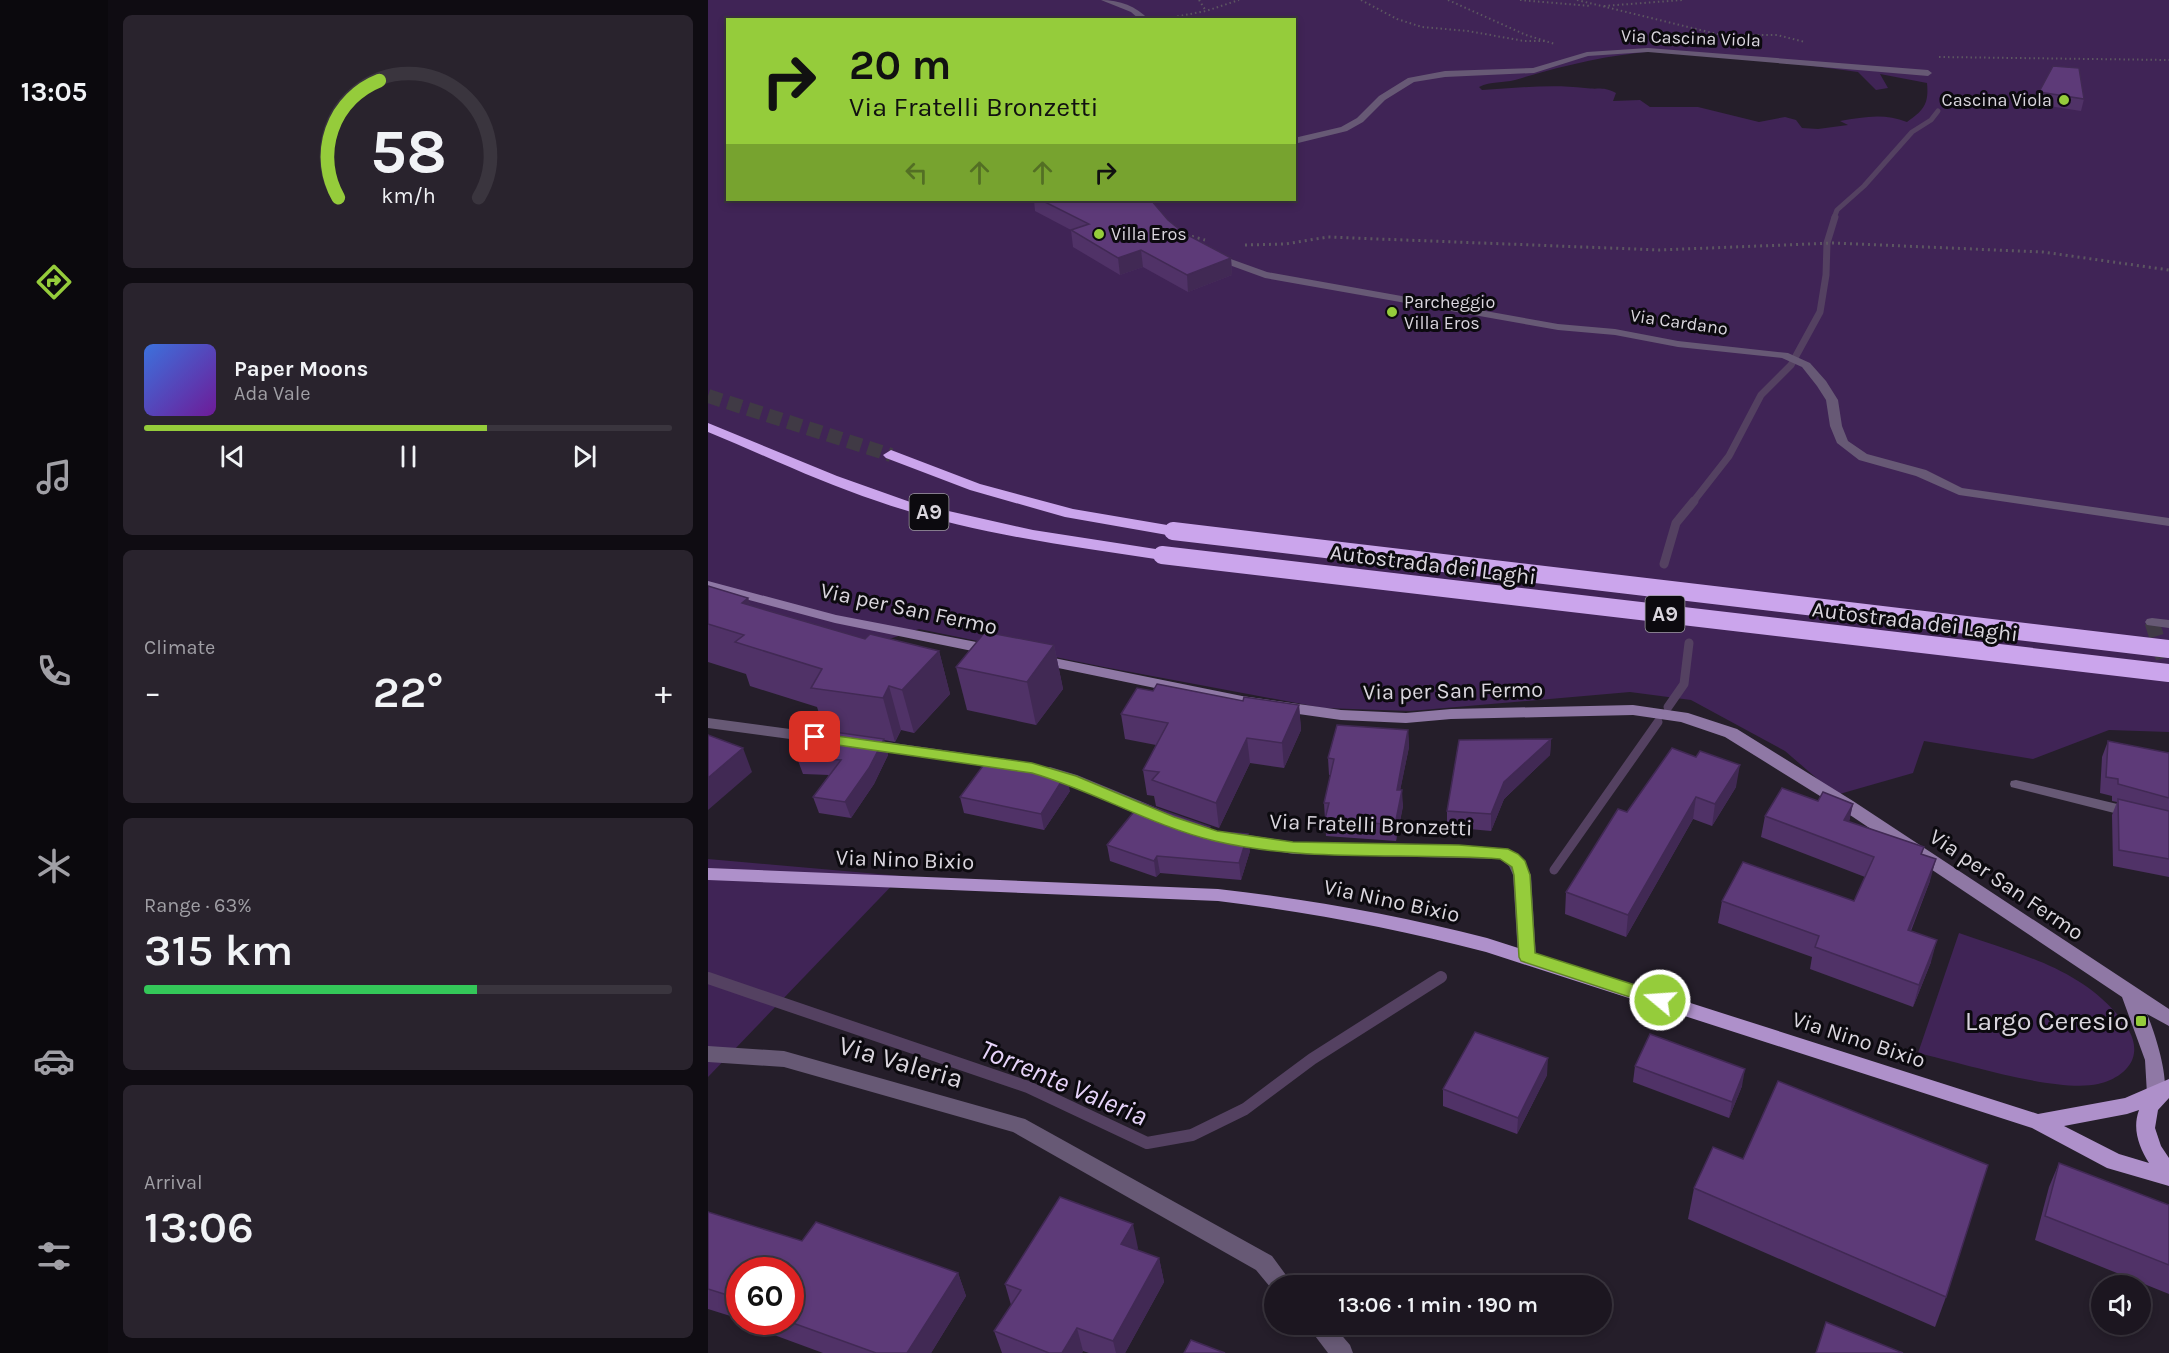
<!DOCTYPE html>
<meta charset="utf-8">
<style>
body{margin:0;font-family:Karla,sans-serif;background:#29232d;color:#f1f3f6;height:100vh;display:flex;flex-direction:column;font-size:22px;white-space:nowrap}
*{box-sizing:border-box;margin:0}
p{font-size:20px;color:#a09fa5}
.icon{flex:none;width:33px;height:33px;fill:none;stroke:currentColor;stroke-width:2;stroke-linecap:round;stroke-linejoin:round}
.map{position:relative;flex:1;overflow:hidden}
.side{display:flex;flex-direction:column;gap:15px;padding:15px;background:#0f0c12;width:600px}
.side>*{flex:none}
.top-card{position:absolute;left:18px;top:18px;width:570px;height:183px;border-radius:0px;box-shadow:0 3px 9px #0003,0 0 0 2px #3a353e;background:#95cc3b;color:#111;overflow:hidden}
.fabs{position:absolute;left:1383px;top:1275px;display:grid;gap:12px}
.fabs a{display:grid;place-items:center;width:60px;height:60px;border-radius:50%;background:#1c1620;box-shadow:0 3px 9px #0003,0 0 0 2px #3a353e;font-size:30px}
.speed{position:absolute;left:18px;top:1257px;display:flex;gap:12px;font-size:30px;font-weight:700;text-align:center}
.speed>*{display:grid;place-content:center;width:78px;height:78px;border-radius:50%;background:#1c1620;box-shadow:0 3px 9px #0003,0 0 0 2px #3a353e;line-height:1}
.speed .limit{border:9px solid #d22;background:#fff;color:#111}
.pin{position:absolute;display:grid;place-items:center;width:51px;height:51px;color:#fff;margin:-26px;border-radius:12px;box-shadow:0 3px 9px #0006}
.me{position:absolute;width:66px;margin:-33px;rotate:288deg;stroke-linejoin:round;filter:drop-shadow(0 0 4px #0008)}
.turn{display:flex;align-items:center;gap:21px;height:126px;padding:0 24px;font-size:27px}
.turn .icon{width:78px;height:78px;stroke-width:2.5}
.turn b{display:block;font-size:42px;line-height:51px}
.lanes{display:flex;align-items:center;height:57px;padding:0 24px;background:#0003;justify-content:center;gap:30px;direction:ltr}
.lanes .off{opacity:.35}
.big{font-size:45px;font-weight:600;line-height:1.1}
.side .card{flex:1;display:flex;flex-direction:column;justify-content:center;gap:9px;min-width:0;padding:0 21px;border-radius:9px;background:#29232d}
.side .dial{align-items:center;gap:0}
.dial svg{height:156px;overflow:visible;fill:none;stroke:#3a353e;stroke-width:7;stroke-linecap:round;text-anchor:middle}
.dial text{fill:#f1f3f6;stroke:none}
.song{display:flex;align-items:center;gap:18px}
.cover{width:72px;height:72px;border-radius:9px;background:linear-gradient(135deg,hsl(220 70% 55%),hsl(280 70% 35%))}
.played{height:6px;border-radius:3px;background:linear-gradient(90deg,#95cc3b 65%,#3a353e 65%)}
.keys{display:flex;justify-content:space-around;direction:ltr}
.heat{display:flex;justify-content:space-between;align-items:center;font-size:33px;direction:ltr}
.charge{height:9px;border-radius:4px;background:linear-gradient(90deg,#34c759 63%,#3a353e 0)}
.trip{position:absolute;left:556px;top:1275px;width:348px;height:60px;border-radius:30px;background:#1c1620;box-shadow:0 3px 9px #0003,0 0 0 2px #3a353e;font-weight:600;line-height:60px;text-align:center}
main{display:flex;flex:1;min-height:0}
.menu{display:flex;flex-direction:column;width:108px;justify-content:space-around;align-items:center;background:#0b090d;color:#a09fa5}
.menu .icon{width:42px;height:42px}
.menu .current{color:#95cc3b}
.menu b{font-size:27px;color:#f1f3f6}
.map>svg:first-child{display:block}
.green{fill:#402456;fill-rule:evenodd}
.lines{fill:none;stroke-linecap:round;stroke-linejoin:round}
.stream-far3{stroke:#544161;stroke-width:5}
.stream-far2{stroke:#544161;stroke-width:7}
.stream-far1{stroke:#544161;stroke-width:9}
.stream{stroke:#544161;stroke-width:12}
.minor-tunnel{stroke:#403a45;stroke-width:15;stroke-dasharray:15 8;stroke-linecap:butt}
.motorway-tunnel{stroke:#403a45;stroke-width:14;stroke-dasharray:14 7;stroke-linecap:butt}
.path-far1{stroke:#5c5661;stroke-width:2;stroke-dasharray:1.5 3;stroke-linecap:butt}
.path{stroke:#5c5661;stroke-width:3;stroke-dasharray:2 4;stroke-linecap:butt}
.service{fill:#675975;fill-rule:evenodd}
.minor{fill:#675975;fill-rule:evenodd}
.secondary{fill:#8f78a5;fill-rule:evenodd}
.primary{fill:#ae90ca;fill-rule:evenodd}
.motorway{fill:#cba5ec;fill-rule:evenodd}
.motorway-bridge{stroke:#cba5ec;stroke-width:18}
.wall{fill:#503267}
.shaded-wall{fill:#412954}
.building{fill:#5d3a78;stroke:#412954;stroke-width:1.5}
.route{fill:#95cc3b;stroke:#618526;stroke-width:1.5}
.poi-dot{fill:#95cc3b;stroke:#0c0a0f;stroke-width:2}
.labels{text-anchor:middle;stroke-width:6;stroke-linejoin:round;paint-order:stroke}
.far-street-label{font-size:18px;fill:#dad6de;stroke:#0c0a0f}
.far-poi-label{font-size:18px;fill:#dad6de;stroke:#0c0a0f;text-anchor:start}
.shield{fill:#0c0a0f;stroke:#9c99a0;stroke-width:1.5}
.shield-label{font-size:21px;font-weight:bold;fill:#dad6de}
.street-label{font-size:22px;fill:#dad6de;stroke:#0c0a0f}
.near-poi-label{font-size:27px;fill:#dad6de;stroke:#0c0a0f;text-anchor:end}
.near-street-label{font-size:27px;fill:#dad6de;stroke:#0c0a0f}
.near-water-label{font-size:28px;font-style:italic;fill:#e7d4fa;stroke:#0c0a0f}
</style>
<main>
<nav class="menu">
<b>13:05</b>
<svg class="icon current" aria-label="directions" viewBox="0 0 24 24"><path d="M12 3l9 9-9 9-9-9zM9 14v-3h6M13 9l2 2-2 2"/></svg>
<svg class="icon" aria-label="music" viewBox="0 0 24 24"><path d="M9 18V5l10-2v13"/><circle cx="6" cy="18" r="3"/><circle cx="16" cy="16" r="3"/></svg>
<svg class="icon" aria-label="phone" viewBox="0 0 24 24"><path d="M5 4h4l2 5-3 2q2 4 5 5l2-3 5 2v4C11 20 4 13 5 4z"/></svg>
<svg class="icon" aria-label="climate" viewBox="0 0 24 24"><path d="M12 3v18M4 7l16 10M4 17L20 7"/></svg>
<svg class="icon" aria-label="car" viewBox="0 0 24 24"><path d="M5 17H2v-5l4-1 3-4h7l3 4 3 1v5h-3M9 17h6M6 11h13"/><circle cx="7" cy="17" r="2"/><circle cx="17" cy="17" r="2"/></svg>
<svg class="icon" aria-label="filters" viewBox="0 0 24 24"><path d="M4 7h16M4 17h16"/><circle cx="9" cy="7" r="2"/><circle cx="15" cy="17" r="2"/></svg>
</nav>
<section class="side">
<div class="card dial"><svg viewBox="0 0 100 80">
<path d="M14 69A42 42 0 1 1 86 69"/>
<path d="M14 69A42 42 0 0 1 35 9" stroke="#95cc3b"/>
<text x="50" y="56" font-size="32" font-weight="700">58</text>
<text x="50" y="72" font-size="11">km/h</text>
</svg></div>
<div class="card">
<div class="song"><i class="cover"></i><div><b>Paper Moons</b><p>Ada Vale</p></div></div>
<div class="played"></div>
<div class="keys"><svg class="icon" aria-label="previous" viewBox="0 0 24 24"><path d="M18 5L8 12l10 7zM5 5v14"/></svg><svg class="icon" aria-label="pause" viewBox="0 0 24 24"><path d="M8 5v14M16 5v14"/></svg><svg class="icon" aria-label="next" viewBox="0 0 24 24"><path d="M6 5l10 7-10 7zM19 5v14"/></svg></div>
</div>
<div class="card"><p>Climate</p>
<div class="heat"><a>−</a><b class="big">22°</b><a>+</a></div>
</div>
<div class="card"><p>Range · 63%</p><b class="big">315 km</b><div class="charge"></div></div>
<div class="card"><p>Arrival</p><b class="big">13:06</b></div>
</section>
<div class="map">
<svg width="1461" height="1353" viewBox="0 0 1461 1353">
<rect width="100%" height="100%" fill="#251e2a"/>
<g class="green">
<path d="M0 0H1461V732L1401 730 1325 759 1216 741 1205 773 1128 795 1077 751 983 700 922 692 702 711 615 708 396 667 211 629 143 652 0 617ZM20 20H586V200H20ZM948 51 1060 60 1150 72 1168 90 1180 88 1172 74 1219 83C1221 104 1216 110 1199 122 1176 113 1156 117 1132 121L1140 125 1110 129 1094 128 1088 120 1077 117 1051 122 990 107H942L932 100 905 101 908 93C893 86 892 90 877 88 843 84 808 88 774 90L771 87C783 81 795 83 807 80 853 66 899 55 948 51Z"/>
<path d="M0 859 193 876 0 1077Z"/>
<path d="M1251 933C1308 953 1368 967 1408 1013 1418 1024 1428 1038 1426 1053 1424 1070 1405 1081 1390 1084 1348 1093 1254 1063 1210 1053Z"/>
</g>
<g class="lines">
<path class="stream-far3" d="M1126 218 1129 210 1156 186 1204 132 1223 120 1230 111"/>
<path class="stream-far2" d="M985 502 1021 456 1053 395 1083 365 1112 312 1118 275 1119 243 1127 217"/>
<g class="stream-far1">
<path d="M956 564 968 523 986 501"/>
<path d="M960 707 976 684 981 643"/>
<path d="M846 870 950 722"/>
</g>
<path class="stream" d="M0 978 320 1087 439 1143 484 1135 537 1109 604 1059 733 977"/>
<path class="minor-tunnel" d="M1444 622 1461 677"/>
<path class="motorway-tunnel" d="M0 396 183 455"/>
<g class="path-far1">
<path d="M491 0 498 11"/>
<path d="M653 0 689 19 714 27 760 31 816 41H837"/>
<path d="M740 0 818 35 847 44"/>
<path d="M812 0 883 6"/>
<path d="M869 0 1013 35H1069L1097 42"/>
<path d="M896 6 974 0"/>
<path d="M456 19 498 11 531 0"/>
<path d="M1231 57 1461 60"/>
</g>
<g class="path">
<path d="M478 235 497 240"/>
<path d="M537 245 577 244 620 237 952 250 1125 243 1335 252 1461 270"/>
</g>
<path class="service" d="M1308 780 1422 807 1427 809 1429 812 1427 815 1422 817 1303 787 1302 784 1303 781Z"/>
<g class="minor">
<path d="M393 0C412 0 428 6 441 20H432L423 12Z"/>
<path d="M940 48 1220 70 1224 73 1220 76 940 52 880 56 826 73 737 77 706 82 677 100 655 122 639 131 586 144V138L633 127 649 118 671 96 700 78 737 71 825 68 879 52Z"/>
<path d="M506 253 559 272 850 324 907 329 970 341 1080 353 1102 363 1118 381 1130 400 1134 426 1140 441 1159 454 1218 470 1254 488 1461 518V526L1251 495 1208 476 1151 460 1129 443 1122 426 1118 400 1109 386 1094 367 1074 358 970 347 907 335 850 330 557 278 502 258 501 256Z"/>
<path d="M1444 618 1461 620V628L1439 625 1437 622 1439 619Z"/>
<path d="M0 718 119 734 125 735 127 739 125 743 119 744 0 728Z"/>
<path d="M158 739 298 759 304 760 306 764 304 768 298 769 152 748 150 744 152 740Z"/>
<path d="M342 767 369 775 454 810 456 814 454 818H442L357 783 336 777 334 773 336 769Z"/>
<path d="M522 832 585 842 800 849 813 857 823 875 828 957 825 962 819 964 813 962 810 957 805 875 801 866 792 859 585 854 516 842 514 838 516 834Z"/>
<path d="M0 1046 76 1051 317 1119 564 1256 586 1286H567V1293L548 1270 305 1132 76 1067 0 1062Z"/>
<path d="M598 1324H624L642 1345 645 1353H620Z"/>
</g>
<g class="secondary">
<path d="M0 581 128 615 284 645 291 650 284 655 127 623 0 589Z"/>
<path d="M331 655 534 696 633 710 698 713 743 709 925 705 980 713 1029 729 1145 801 1461 1009V1026L1439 1014C1448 1036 1461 1077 1456 1100L1449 1102 1442 1100 1439 1094 1437 1060 1414 997 1133 809 1017 737 973 722 925 715 743 719 698 723 633 720 534 706 326 663 324 660 326 657Z"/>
</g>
<path class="primary" d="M0 868 510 889C601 899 690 915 779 938L1330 1114 1417 1098 1461 1079V1098L1450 1110 1447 1128 1453 1146 1461 1158V1186L1399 1168 1324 1128 778 952C690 929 601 912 510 901L0 880ZM1431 1110C1424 1129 1431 1147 1441 1163L1411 1154 1356 1126 1419 1114Z"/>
<g class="motorway">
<path d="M0 423 129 476 205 503 325 530 454 550 462 555 454 560C358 546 261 533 169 501 111 482 56 455 0 432Z"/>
<path d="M183 450 272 484 365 509 465 526 473 531 465 536 357 517 262 490 178 458 175 455Z"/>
</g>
<g class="motorway-bridge">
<path d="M465 531 1461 649"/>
<path d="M454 555 1461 673"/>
</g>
</g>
<g class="wall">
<path d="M1331 92 1376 99 1373 111 1328 104Z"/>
<path d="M326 200H443L460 220 476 233 523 258 524 275 480 292 435 267 412 275 365 247 363 230 327 211Z"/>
<path d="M0 586 40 598 42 605 157 639 231 651 242 694 206 733 193 730 187 742 176 740 180 755 166 784 143 818 111 813 105 797 121 775 95 774 89 758 117 731 109 707 42 686 38 674 0 662Z"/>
<path d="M346 645 355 689 328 725 259 710 248 667Z"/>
<path d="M445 691 535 701 591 705 593 730 576 768 542 763 511 828 448 806 446 796 439 795 435 770 448 745 417 739 413 714Z"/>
<path d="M700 730 701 747 692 790 695 806 688 841 618 836 616 803 623 775H621L620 758Z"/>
<path d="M843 739 842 755 796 799 783 831 739 827V811Z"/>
<path d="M1400 741 1461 753V877L1405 866 1404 815 1409 802 1404 801V796L1392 793 1394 757Z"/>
<path d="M1028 787 1004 826 985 819 918 937 857 914 858 892 919 812Z"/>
<path d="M362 791 336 830 256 813 252 797Z"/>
<path d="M1110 801 1145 804 1141 822 1216 847 1214 854 1222 881 1203 931 1223 962 1205 1007 1102 969 1104 957 1010 923 1014 901H1146L1157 877 1053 837 1057 816Z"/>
<path d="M503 831 542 851 533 880 452 873 448 877 402 861 399 845Z"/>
<path d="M927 1066 1034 1086 1021 1118 925 1082Z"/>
<path d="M839 1075 809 1134 735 1106V1089Z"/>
<path d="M1351 1163 1461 1205V1294L1327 1240 1341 1187Z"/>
<path d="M986 1188 1238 1297 1227 1327 980 1219Z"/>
<path d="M0 1212 94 1241 250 1273 258 1296 223 1353H115L58 1332 56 1327 39 1322H82L32 1270V1319L0 1309Z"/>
<path d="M430 1248 428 1250 451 1258 456 1282 417 1353H381L375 1351 374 1353H294L286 1331 303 1305 297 1284Z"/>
</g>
<g class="shaded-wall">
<path d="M433 250 435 267 412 275 410 258Z"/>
<path d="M523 258 524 275 480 292 479 275Z"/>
<path d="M40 598 54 641 34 603Z"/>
<path d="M346 645 355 689 328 725 319 682Z"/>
<path d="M231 651 242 694 206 733 194 690Z"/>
<path d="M181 686 193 730 187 742 175 698Z"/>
<path d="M591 705 593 730 576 768 574 743Z"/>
<path d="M700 730 701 747 689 806V790Z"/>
<path d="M539 738 542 763 511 828 508 803Z"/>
<path d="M176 739 180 755 166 784 143 818 137 802Z"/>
<path d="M843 739 842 755 796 799 783 831V814L796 782Z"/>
<path d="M35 748 44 772 0 810V778Z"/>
<path d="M1032 765 1028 787 1004 826 1007 804Z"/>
<path d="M358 774 362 791 336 830 333 814Z"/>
<path d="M694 790 695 806 688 841 687 825Z"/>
<path d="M988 797 985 819 918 937 920 915Z"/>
<path d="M1145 804 1140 825 1136 820Z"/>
<path d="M540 834 542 851 533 880 531 863Z"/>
<path d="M449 856 452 873 448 877 446 861Z"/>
<path d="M1228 859 1222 881 1194 951 1200 930Z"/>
<path d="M1229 940 1223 962 1205 1007 1211 985Z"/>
<path d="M840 1058 839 1075 809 1134 810 1118Z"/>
<path d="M1037 1069 1034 1086 1021 1118 1024 1102Z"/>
<path d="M425 1224 430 1248 418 1268 413 1244Z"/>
<path d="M451 1258 456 1282 417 1353H408L405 1341Z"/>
<path d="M250 1273 258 1296 223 1353H199Z"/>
<path d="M369 1328 375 1351 374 1353H354Z"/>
</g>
<g class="building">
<path d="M1345 66 1371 68 1376 99 1331 92Z"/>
<path d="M333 200H443L460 220 476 233 523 258 479 275 433 250 410 258 363 230 381 224Z"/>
<path d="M0 586 40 598 34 603 157 639 162 634 231 651 194 690 181 686 175 698 103 688 114 669 27 642 36 635 0 624Z"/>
<path d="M277 632 346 645 319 682 248 667Z"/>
<path d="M449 684 535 701 536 697 591 705 574 743 539 738 508 803 444 780 451 772 435 770 460 723 413 714 429 688 445 691Z"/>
<path d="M629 725 700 730 689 790H694L687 825 617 819 621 803H616L626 759 620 758Z"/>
<path d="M105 729 176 739 161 768 137 802 105 797 133 760 89 758Z"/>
<path d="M0 735 35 748 0 778Z"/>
<path d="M843 739 796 782 783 814 739 811 751 740Z"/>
<path d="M1400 741 1461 753V798L1410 784V779L1398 777Z"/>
<path d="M964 748 988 757 992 751 1032 765 1007 804 988 797 920 915 858 892 910 809 919 812Z"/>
<path d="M280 759 358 774 333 814 252 797Z"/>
<path d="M1074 788 1110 801 1115 792 1145 804 1136 820 1216 847 1213 854 1228 859 1200 930 1229 940 1211 985 1107 947 1111 936 1014 901 1035 862 1146 901 1166 857 1057 816Z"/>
<path d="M1410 799 1461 811V859L1411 850Z"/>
<path d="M433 803 502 827 500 831 540 834 531 863 449 856 446 861 399 845Z"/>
<path d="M767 1032 840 1058 810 1118 735 1089Z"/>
<path d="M942 1034 1037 1069 1024 1102 927 1066Z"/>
<path d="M1070 1081 1280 1165 1238 1297 986 1188 1005 1147 1035 1159Z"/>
<path d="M1351 1163 1461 1205V1265L1337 1216Z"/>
<path d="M352 1197 425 1224 413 1244 451 1258 405 1341 369 1328 354 1353H341L286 1331 313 1290 297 1284Z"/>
<path d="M0 1212 94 1241 108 1222 250 1273 199 1353H168L82 1322V1270H32V1299L0 1289Z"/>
<path d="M1118 1322 1195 1353H1108Z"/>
<path d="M483 1340 517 1353H476Z"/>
</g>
<path class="route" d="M107 733 324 763 368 776 466 817 509 831 585 842 751 845 800 849 810 854 817 861 822 875 827 953 958 995 961 1000 958 1005 952 1007 813 961 811 957 806 875 804 867 792 859C698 852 600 863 507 841 444 826 386 791 324 773L102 741 100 737Z"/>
<g class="poi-dot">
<circle cx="1356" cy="100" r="6"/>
<circle cx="391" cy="234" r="6"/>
<circle cx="684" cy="312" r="6"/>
<rect x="1427" y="1015" width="12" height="12" rx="3"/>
</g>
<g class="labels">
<g class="far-street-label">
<text transform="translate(983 38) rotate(2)" y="6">Via Cascina Viola</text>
<text transform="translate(971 322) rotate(8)" y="6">Via Cardano</text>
</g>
<g class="far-poi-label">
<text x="1344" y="106" text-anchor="end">Cascina Viola</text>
<text x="403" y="240">Villa Eros</text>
<text x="696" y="308">Parcheggio<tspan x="696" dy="21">Villa Eros</tspan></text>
</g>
<g class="shield">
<rect x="201.5" y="494" width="39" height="36" rx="4.5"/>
<rect x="937.5" y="596" width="39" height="36" rx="4.5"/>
</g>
<g class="shield-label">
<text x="221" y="519">A9</text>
<text x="957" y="621">A9</text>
</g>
<g class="street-label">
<text transform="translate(725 564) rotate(7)" y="8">Autostrada dei Laghi</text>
<text transform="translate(201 608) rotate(12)" y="8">Via per San Fermo</text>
<text transform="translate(1207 621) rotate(7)" y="8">Autostrada dei Laghi</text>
<text transform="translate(745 690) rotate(-1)" y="8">Via per San Fermo</text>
<text transform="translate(663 824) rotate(2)" y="8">Via Fratelli Bronzetti</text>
<text transform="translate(197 859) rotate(2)" y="8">Via Nino Bixio</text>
<text transform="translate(1299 884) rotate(34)" y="8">Via per San Fermo</text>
<text transform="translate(684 900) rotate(12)" y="8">Via Nino Bixio</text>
<text transform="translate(1151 1039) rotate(18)" y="8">Via Nino Bixio</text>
</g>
<g class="near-poi-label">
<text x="1421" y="1030">Largo Ceresio</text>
</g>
<g class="near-street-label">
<text transform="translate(193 1062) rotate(16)" y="9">Via Valeria</text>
</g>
<g class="near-water-label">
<text transform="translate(356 1082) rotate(23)" y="10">Torrente Valeria</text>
</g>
</g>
</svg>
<div class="fabs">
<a><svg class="icon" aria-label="sound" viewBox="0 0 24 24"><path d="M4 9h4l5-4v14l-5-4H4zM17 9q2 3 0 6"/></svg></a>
</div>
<div class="speed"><div class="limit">60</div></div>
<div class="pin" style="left:107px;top:737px;background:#d93025"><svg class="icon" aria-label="arrive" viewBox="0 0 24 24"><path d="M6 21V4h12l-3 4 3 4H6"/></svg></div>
<svg class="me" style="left:952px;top:1000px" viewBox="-20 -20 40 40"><circle r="17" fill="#95cc3b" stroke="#fff" stroke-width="3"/><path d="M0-11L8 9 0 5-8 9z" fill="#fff"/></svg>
<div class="trip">13:06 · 1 min · 190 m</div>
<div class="top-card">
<div class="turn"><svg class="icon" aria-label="right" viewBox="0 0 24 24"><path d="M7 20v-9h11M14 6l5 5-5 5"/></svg><div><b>20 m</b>Via Fratelli Bronzetti</div></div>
<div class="lanes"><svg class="icon off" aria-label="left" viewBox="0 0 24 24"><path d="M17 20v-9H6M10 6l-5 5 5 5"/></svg><svg class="icon off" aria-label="ahead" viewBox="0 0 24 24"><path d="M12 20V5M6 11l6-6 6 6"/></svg><svg class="icon off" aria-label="ahead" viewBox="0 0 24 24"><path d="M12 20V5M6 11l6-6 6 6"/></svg><svg class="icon" aria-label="right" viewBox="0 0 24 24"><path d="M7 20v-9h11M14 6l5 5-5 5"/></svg></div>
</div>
</div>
</main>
